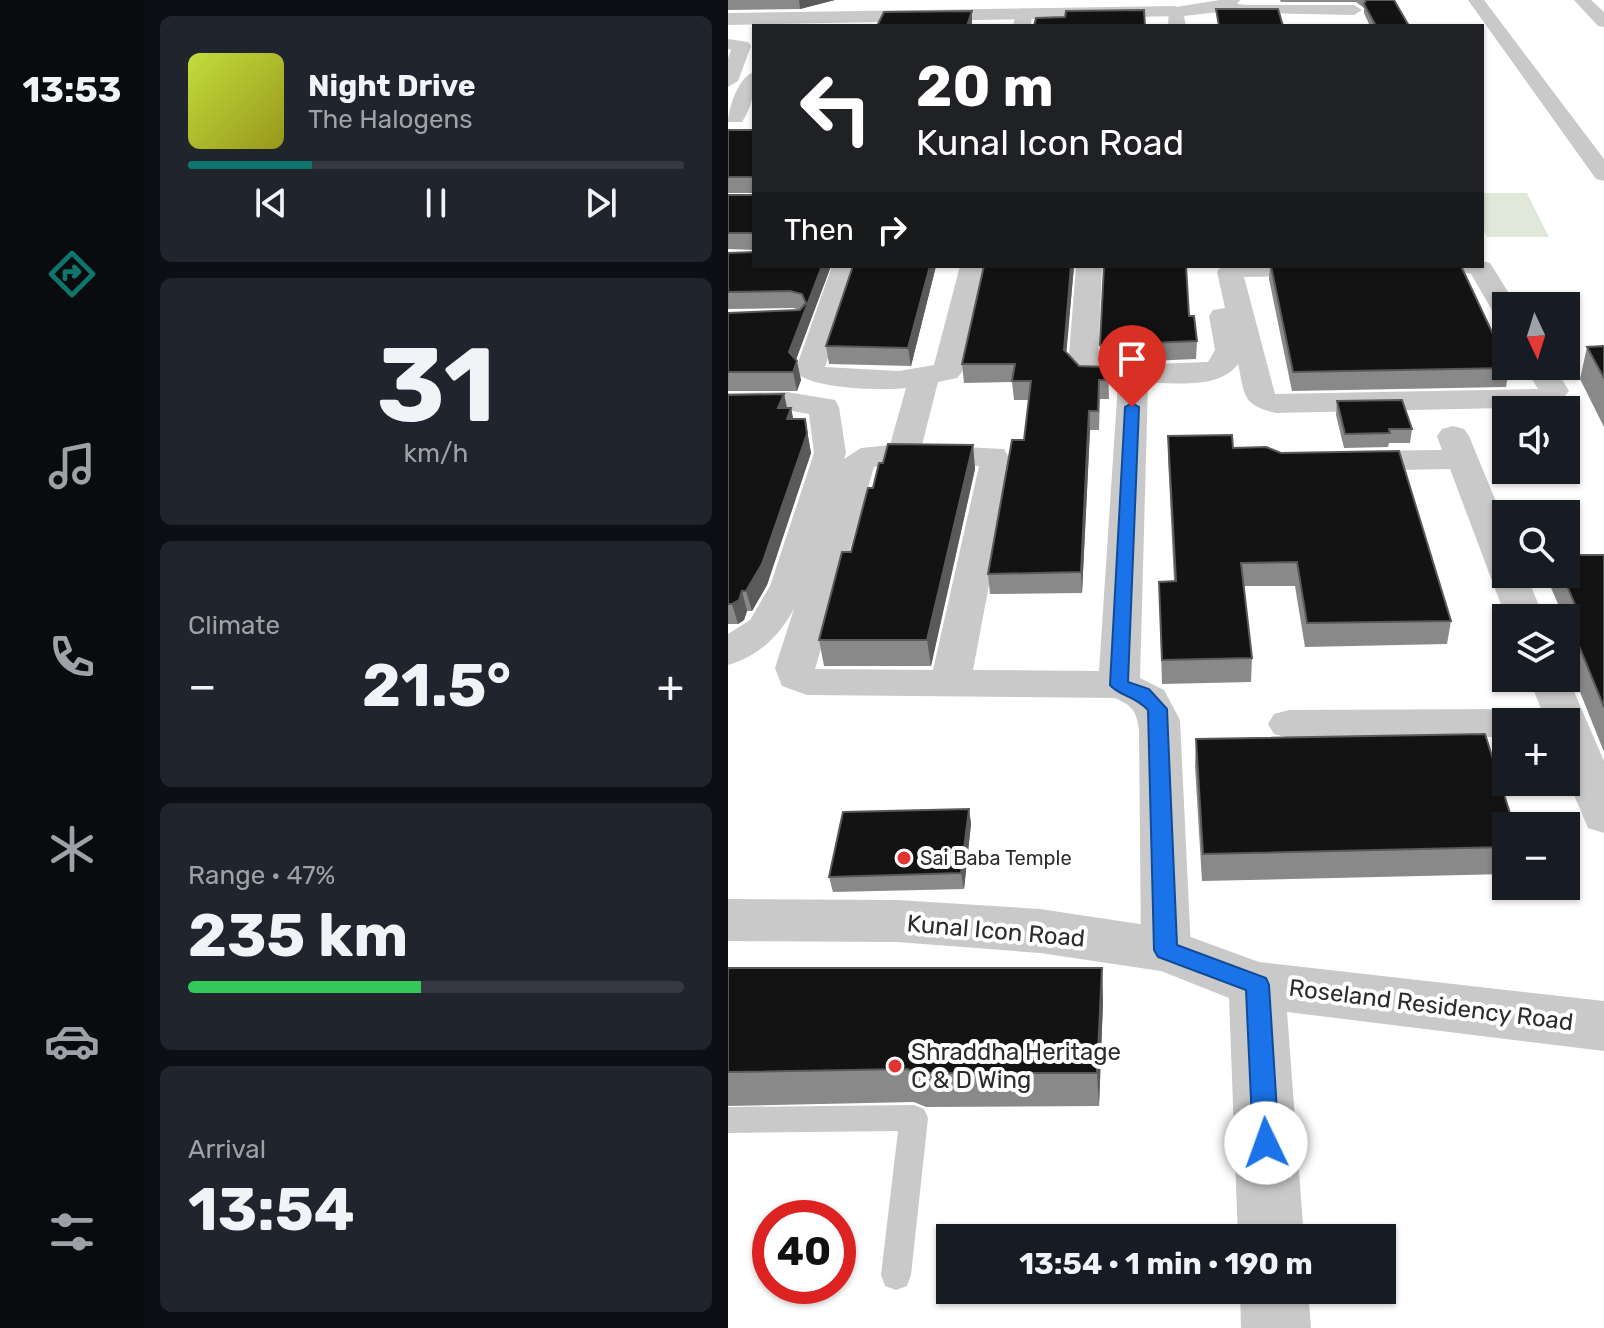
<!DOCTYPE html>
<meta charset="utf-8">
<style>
body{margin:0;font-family:Rubik,sans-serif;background:#20242c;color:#f1f3f6;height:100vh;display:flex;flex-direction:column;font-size:30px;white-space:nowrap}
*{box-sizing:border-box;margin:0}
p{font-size:26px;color:#9ea1a6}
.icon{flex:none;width:44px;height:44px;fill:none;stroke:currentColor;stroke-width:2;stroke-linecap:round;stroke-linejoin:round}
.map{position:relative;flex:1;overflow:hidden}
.details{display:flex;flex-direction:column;gap:16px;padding:16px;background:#0d0f14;width:584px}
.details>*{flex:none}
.guide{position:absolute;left:24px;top:24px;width:732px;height:244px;border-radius:0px;box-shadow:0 2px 6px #0004;background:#202124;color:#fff;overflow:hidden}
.needle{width:52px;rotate:176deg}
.buttons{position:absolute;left:764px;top:292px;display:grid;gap:16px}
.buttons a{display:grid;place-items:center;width:88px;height:88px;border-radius:0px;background:#171b24;box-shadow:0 2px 6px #0004;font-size:40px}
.speed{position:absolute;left:24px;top:1200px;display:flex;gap:16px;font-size:40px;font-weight:700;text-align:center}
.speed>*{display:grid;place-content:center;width:104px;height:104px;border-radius:50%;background:#171b24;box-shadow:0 2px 6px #0004;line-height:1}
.speed .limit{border:12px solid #d22;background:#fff;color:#111}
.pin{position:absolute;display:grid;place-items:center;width:68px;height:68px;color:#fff;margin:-82px -34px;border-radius:50% 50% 50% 0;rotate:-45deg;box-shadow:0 0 8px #0007}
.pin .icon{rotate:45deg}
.me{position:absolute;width:88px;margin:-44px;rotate:357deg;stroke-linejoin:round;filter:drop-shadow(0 0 6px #0008)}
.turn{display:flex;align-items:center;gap:28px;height:168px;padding:0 32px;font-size:36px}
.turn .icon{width:104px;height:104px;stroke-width:2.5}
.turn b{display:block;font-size:56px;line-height:68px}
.then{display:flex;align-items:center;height:76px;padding:0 32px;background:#0003;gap:16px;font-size:30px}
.big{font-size:60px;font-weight:700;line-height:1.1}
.details .widget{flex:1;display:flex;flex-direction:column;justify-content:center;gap:12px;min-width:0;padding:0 28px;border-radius:12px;background:#20242c}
.details .dial{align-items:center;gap:0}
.dial b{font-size:104px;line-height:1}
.song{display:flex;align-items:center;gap:24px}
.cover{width:96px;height:96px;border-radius:12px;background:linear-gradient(135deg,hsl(70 70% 55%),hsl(60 70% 35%))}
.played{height:8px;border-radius:4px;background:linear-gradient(90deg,#0f766e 25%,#363941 25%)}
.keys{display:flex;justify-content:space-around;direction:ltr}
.heat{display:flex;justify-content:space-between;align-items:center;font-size:44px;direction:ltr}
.charge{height:12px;border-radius:6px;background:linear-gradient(90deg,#34c759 47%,#363941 0)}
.trip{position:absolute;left:208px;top:1224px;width:460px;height:80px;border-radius:0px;background:#171b24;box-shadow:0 2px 6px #0004;font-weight:700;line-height:80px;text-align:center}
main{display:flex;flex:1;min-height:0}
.tabs{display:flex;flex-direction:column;width:144px;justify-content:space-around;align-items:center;background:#090b0e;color:#9ea1a6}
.tabs .icon{width:56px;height:56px}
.tabs .current{color:#0f766e}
.tabs b{font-size:36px;color:#f1f3f6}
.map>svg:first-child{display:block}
.green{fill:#e0e9d9}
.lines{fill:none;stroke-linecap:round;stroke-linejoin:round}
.service{fill:#c9c9c9;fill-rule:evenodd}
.minor{fill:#c9c9c9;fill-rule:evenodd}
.tertiary{fill:#c9c9c9;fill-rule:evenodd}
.wall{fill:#898989}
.shaded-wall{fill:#5a5a5a}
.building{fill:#131313;stroke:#5a5a5a;stroke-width:2}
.route{fill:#1a73e8;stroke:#114b97;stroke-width:2}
.poi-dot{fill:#df3431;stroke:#fff;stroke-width:3}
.labels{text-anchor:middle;stroke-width:8;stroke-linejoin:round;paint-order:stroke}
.poi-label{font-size:20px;fill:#2c2c2c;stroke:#fff;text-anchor:start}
.near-street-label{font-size:24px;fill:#2c2c2c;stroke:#fff}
.near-poi-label{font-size:24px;fill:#2c2c2c;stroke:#fff;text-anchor:start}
</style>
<main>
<nav class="tabs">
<b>13:53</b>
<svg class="icon current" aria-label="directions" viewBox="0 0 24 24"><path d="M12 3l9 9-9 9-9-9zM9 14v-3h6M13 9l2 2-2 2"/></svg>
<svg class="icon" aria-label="music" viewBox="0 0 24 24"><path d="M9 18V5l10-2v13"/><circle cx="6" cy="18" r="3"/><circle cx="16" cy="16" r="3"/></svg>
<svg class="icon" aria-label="phone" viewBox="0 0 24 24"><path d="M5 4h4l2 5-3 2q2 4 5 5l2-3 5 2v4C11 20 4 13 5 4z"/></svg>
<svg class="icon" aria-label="climate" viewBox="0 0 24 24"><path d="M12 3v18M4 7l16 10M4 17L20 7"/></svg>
<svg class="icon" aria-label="car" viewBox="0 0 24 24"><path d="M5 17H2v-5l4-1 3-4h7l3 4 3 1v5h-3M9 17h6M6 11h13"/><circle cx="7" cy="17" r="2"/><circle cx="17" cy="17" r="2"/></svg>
<svg class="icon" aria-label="filters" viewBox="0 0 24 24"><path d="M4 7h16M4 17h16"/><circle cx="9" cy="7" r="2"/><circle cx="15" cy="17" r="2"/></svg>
</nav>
<section class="details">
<div class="widget">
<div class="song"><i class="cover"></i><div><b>Night Drive</b><p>The Halogens</p></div></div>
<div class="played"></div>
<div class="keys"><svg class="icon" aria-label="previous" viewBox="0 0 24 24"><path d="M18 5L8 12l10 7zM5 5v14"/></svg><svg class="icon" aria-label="pause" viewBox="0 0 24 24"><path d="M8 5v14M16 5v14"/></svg><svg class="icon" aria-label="next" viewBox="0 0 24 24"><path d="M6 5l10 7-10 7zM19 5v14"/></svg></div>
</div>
<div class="widget dial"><b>31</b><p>km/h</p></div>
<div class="widget"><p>Climate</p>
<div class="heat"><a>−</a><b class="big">21.5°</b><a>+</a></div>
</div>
<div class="widget"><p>Range · 47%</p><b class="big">235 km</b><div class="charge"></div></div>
<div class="widget"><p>Arrival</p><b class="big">13:54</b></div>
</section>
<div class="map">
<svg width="876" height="1328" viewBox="0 0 876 1328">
<rect width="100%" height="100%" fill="#fff"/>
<path class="green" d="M754 193H799L821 237H759L754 226Z"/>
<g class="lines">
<path class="service" d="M186 1105 196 1109 200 1118 183 1275 179 1286 168 1290 157 1286 153 1275 170 1131 0 1133V1107Z"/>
<g class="minor">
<path d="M492 0H512L509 4 521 5H626L634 10 626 15 491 12 456 16 458 26H440L441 8Z"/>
<path d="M740 0H756L876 159V181L868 179Z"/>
<path d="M846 0H863L876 12V27L870 26Z"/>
<path d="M296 8 304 13 303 26H285L288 13Z"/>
<path d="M0 39 20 42 23 46 10 81 0 87V58L3 50 0 49Z"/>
<path d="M26 72C26 92 25 105 14 122H0C0 108 11 76 26 72Z"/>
<path d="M754 261 762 263 789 306H778V319L768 317 743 274 734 272 730 266H754Z"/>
<path d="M104 266H130L97 367 171 371 206 365 232 266H258L234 372 229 378 210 382 194 445 276 449 284 463 245 670 371 671 390 383 352 381 340 368 348 266H374L370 366 480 362 487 350 481 316 485 310 497 308 489 272 493 266H669L665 272 656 274 516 277 547 394 810 389 796 366H826L841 391 830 404 819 407 548 413C514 405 517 396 510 364 490 390 449 382 420 383L412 678 436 690 452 720 463 950 456 964 438 970 420 964 413 950 411 731C409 712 405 706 387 698L79 695 54 686 47 668 66 609C51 636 31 656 0 665V634L22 620 42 586 86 453 81 414 59 410 0 411V393L59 392 107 400 111 407 118 453 116 459 133 448 162 445 178 388C156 391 79 389 67 371ZM184 463 251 466 205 670 87 669 146 467Z"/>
<path d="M725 426 736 429 741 436 778 526V574H798L816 618H778L722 469 618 471 606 468 602 461 606 454 618 451 714 450 709 436 714 429Z"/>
<path d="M838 673 876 761V833L860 828 838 776V722H818L801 678H838Z"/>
<path d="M778 709 793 713 798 722H778V737L561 738 546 734 540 724 546 714 561 710Z"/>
</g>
<g class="tertiary">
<path d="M447 6 456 12 454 16 0 25V13Z"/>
<path d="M0 899 169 900 312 909 438 928 531 962 876 1001V1051L559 1012 576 1238H510L501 998 433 971 312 953 169 942 0 941Z"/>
<path d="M512 1290H580L583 1328H513Z"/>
</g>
</g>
<g class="wall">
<path d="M0 0H107L72 9 0 10Z"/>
<path d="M552 0H666L681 26H642L636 13V8L628 2H553Z"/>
<path d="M0 130H26V250L0 249V195H25V193H0Z"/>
<path d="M0 253 103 266 68 360 73 380 69 391H0V313L72 310 65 308 0 309Z"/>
<path d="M208 266 183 366 101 364 98 346Z"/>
<path d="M256 266H346L338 352 351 366 380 367 381 399H372L371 430H362L354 593 262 594 260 574 296 440 301 400H286L284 382 236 383 234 364Z"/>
<path d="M542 266H733L781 368 778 387 564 391 541 279Z"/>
<path d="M461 316 469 341 468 359 373 363 372 345Z"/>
<path d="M876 346V427L852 379 859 347Z"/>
<path d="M56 394 59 408H63L65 419H77L83 453 39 585 24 611H19L16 620 10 624H0V395Z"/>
<path d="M609 401 684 429 682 443H661L660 447 616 448 608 415Z"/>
<path d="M440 436 505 448 723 621 719 644 577 647 567 586H516L524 658 523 682 434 684 431 582 446 581 440 458Z"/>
<path d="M245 445 247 469 203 666H96L91 640 123 552 145 488 155 463Z"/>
<path d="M876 555V752L838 657V618H832L834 613 820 581 822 574H838Z"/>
<path d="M468 739 778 826V874L474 881 467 766Z"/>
<path d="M241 809 243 824 236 889 105 892 101 877Z"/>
<path d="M0 968H374L375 1002 371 1106 198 1107 186 1102 0 1106Z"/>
</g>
<g class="shaded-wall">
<path d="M71 0H107L72 9Z"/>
<path d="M244 11V26H239Z"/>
<path d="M94 266H103L64 370 61 352Z"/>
<path d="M202 266H208L183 366 180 348Z"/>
<path d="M343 266H346L337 368 336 350Z"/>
<path d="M69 361 73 380 69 391 65 372Z"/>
<path d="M56 394 60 413 50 408Z"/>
<path d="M63 408 67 427 59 419Z"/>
<path d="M361 411 362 430 354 593 353 572Z"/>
<path d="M77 419 83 453 39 585 24 611 18 591Z"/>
<path d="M245 445 247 469 203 666 199 640Z"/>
<path d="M14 591 19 611 16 620 10 624 4 604Z"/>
<path d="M241 809 243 824 236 889 233 873Z"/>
<path d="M374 968 375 1002 371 1106 369 1073Z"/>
</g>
<g class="building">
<path d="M638 0H666L681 26H648L636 4Z"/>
<path d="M488 9H550L555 26H491Z"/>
<path d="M416 10 417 26H306L308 18 337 17 338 11Z"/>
<path d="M244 11 239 26H149L156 12Z"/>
<path d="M0 130H26V246L25 233H0V195H25V177H0Z"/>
<path d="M26 252V266H94L61 352 69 361 65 372H0V313L72 310 78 303 74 294 62 291 0 292V253Z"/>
<path d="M125 266H202L180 348 98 346Z"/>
<path d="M256 266H343L336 350 351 366 380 367V380H371L370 411H361L353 572 260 574 284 440H296L303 381H284L287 364H234Z"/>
<path d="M376 266H458L461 316H466L469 341 372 345Z"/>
<path d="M543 266H733L778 362V366H780L781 368 565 372Z"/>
<path d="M876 346V378L859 347Z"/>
<path d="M56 394 50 408H63L59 419H77L79 434 34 564 18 591H14L11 600 4 604H0V395Z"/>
<path d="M674 400 684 429H661L662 433 617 434 609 401Z"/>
<path d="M504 435 505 448 538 447 553 453 671 451 723 621 579 623 569 562 513 563 524 658 434 660 431 582 448 581 440 436Z"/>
<path d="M160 444 245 445 199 640H91L114 552H123L140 488H145L151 463H155Z"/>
<path d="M838 555H876V707L835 607H848L834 574H838Z"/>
<path d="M757 734 786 826H778V847L475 854 468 739Z"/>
<path d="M241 809 233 873 101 877 115 812Z"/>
<path d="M0 968H374L369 1073H191L179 1069 0 1072Z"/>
</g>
<path class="route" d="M404 403 411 407 400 682 421 689 439 709 449 945 538 978 541 985 551 1143 547 1151 538 1155 529 1151 525 1143 518 990 430 957 426 950 420 710C406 695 391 696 382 685L397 407Z"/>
<g class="poi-dot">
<circle cx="176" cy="858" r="8"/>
<circle cx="167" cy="1066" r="8"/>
</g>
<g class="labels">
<g class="poi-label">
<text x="192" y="865">Sai Baba Temple</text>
</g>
<g class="near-street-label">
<text transform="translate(268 931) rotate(5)" y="8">Kunal Icon Road</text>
<text transform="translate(703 1005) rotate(7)" y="8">Roseland Residency Road</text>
</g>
<g class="near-poi-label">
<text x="183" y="1060">Shraddha Heritage<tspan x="183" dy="28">C &amp; D Wing</tspan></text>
</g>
</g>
</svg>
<div class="buttons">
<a><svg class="needle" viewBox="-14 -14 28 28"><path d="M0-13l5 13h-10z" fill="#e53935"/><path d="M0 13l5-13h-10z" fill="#9ea1a6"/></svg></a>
<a><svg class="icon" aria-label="sound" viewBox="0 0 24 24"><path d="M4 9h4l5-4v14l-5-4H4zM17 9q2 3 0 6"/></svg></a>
<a><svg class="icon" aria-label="search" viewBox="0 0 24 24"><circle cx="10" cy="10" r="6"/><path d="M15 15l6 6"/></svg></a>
<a><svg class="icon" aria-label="layers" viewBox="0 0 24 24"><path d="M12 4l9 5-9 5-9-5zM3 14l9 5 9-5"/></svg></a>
<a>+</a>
<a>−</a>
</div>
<div class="speed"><div class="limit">40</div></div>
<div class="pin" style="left:404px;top:407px;background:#d93025"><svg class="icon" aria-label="arrive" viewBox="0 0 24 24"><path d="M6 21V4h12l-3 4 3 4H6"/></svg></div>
<svg class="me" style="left:538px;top:1143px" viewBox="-20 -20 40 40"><circle r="19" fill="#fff"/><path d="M0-13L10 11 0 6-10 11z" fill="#1a73e8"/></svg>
<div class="trip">13:54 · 1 min · 190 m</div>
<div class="guide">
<div class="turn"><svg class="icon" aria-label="left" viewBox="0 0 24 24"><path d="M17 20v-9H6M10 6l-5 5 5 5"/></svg><div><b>20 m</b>Kunal Icon Road</div></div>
<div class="then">Then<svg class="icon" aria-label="right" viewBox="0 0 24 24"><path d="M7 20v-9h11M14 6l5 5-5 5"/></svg></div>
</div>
</div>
</main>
